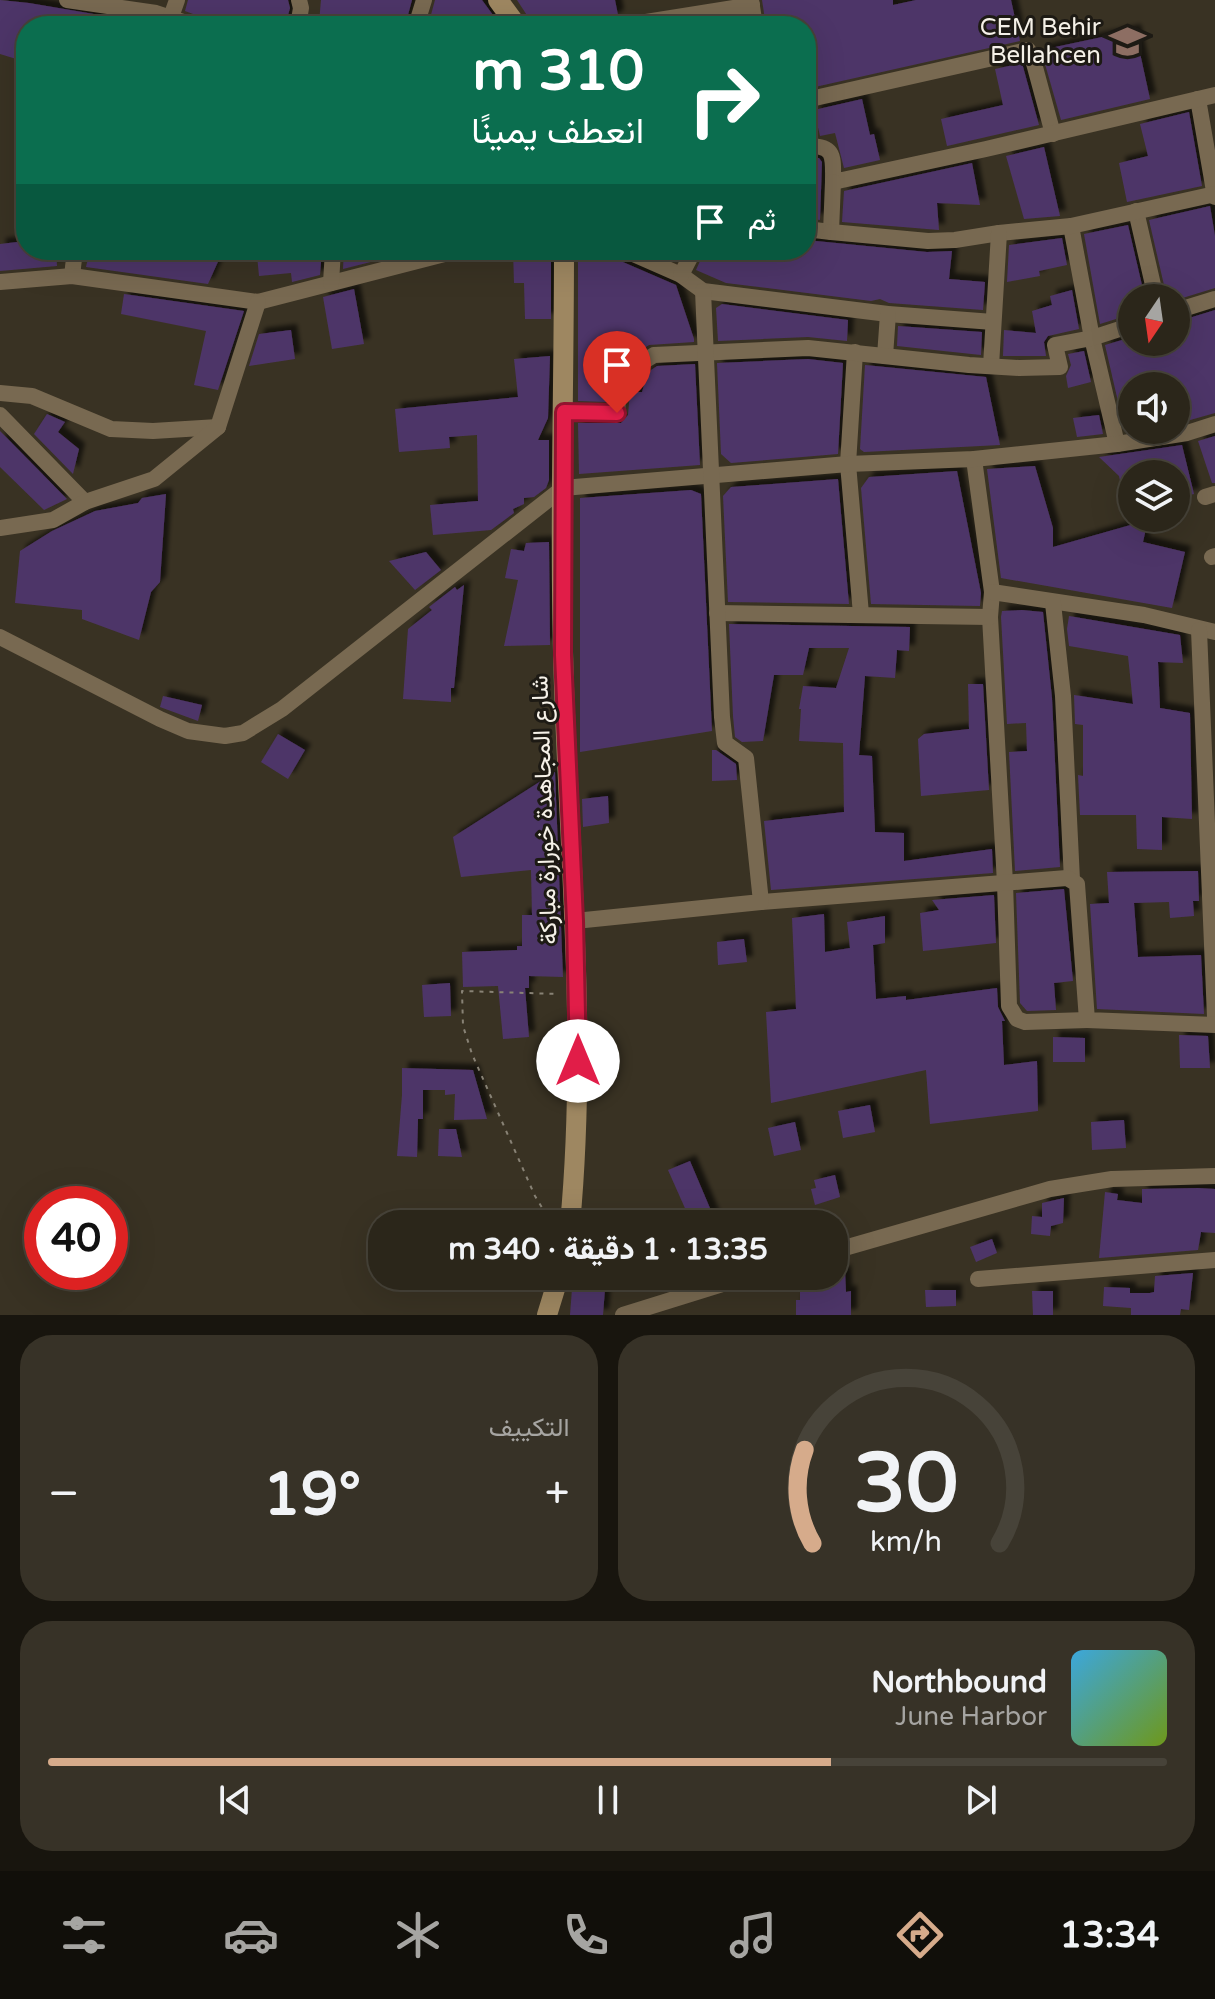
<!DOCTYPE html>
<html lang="ar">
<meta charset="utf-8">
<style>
body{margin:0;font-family:"Varela Round",Vazirmatn,sans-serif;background:#373227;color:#f1f3f6;direction:rtl;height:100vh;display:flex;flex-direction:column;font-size:30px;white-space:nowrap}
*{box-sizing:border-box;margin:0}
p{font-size:26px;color:#a6a5a2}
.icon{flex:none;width:44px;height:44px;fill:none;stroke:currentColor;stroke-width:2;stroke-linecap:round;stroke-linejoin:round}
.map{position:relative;height:1315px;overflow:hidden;direction:ltr}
.side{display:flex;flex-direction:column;gap:20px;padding:20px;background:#18150e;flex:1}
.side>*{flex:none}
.guide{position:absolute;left:16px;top:16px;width:800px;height:244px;border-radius:32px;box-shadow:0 8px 32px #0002,0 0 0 2px #474339;direction:rtl;background:#0b6e4f;color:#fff;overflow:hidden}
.needle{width:52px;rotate:193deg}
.controls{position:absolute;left:1118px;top:284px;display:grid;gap:16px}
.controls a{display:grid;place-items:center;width:72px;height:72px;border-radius:50%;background:#2b261a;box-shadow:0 8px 32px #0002,0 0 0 2px #474339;font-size:40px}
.speed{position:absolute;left:24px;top:1186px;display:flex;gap:16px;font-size:40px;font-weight:700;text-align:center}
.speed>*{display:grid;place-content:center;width:104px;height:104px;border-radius:50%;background:#2b261a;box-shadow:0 8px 32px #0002,0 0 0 2px #474339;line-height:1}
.speed .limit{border:12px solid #d22;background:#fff;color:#111}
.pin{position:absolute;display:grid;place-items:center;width:68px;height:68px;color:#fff;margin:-82px -34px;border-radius:50% 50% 50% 0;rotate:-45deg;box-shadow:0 0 8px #0007}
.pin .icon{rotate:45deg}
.me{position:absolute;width:88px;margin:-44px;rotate:0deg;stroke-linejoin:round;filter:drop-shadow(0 0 6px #0008)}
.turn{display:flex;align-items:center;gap:28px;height:168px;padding:0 40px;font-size:36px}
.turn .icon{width:104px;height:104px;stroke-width:2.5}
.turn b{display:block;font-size:56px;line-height:68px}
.then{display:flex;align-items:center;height:76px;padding:0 40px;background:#0003;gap:16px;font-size:30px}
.big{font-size:60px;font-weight:800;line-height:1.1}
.side .widget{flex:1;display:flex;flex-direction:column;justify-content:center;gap:12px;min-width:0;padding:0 28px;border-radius:32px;background:#373227}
.side .dial{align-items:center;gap:0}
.dial svg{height:208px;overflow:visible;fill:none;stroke:#474339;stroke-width:7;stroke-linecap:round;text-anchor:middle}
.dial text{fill:#f1f3f6;stroke:none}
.song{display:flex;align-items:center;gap:24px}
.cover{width:96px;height:96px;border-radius:12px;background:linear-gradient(135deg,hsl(200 70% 55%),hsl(80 70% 35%))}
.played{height:8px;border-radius:4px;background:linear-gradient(90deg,#d6ab8b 70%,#474339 70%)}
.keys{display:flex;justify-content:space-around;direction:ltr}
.heat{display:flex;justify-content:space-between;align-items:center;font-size:44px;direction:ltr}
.side .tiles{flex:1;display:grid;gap:20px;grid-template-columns:1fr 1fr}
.widget:last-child{grid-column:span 2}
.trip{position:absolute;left:368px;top:1210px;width:480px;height:80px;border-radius:32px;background:#2b261a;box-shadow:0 8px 32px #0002,0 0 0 2px #474339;font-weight:800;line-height:80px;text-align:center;direction:rtl}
.tab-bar{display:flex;height:128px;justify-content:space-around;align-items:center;background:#110f0a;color:#a6a5a2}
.tab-bar .icon{width:56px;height:56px}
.tab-bar .selected{color:#d6ab8b}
.tab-bar b{font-size:36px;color:#f1f3f6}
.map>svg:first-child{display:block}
.building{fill:#4e3568;filter:url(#shadow)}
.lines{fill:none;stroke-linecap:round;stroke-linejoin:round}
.path{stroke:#888275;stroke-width:2;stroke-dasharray:4 6;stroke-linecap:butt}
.street{stroke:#786951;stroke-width:16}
.secondary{stroke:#9e8761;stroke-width:20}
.route-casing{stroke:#92132f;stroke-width:20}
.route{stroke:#e11d48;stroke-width:14}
.labels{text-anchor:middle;stroke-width:6;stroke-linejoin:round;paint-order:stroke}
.poi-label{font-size:24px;fill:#f5f1e8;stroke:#1d1a14;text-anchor:end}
.street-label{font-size:24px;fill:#f5f1e8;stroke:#1d1a14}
</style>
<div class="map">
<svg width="1215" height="1315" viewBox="0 0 1215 1315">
<defs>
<filter id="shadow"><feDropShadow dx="6" dy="-6" stdDeviation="2" flood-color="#0009"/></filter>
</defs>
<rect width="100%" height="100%" fill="#393223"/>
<g class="building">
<path d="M0 0 29 3 141 22 140 26H26V62L0 54Z"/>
<path d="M188 0H288L290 8 285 26H207L204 18 185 11Z"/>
<path d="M321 0H412L405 26H338L319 23Z"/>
<path d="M435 0H482L501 26H428Z"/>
<path d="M517 0H615L618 15 613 19 570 26H534Z"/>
<path d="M762 0H893V5L916 0H1011L1020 41 806 89V26H766Z"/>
<path d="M1135 30 1150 99 1061 120 1041 50Z"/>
<path d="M1022 63 1039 125 947 146 941 119 1003 105 995 69Z"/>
<path d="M862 99 870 135 874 134 880 160 844 168 835 133 820 136 814 110Z"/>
<path d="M1189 112 1202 186 1127 202 1119 163 1148 156 1140 124Z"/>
<path d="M1044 147 1060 216 1024 219 1006 156Z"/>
<path d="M806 158H819L822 162 820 220 806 218Z"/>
<path d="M972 163 980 205 937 203 939 230 842 222 844 191Z"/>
<path d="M1210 206 1215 236V288L1176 300 1167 298 1149 220Z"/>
<path d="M1128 225 1145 298H1132V314L1100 324 1084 234Z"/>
<path d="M1062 238 1067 265 1039 271 1040 276 1007 282 1009 245Z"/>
<path d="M806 240 927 252 952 251 949 279 985 282 983 310 889 303 880 299 871 301 726 283 696 270 705 250H806Z"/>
<path d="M26 241V250H56L57 266 0 271V244Z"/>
<path d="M90 250H197L221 255 208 284 86 267Z"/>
<path d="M303 250H322L320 275 292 282 291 273 259 276 257 255Z"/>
<path d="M344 250H414V251L343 269Z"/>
<path d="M513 250 551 252V319H525L524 283H514Z"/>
<path d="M651 250H682L676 261Z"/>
<path d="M578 255 610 258 609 256 676 285 694 339V342L649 345 635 354 624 365 617 364 616 374 608 385 607 402 578 401Z"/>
<path d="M354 289 364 344 332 349 323 297Z"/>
<path d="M1072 290 1079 329 1048 336 1044 342 1046 356H1003L1004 330 1036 333 1032 311 1052 305 1050 296Z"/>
<path d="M124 294 244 311 218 390 194 385 206 331 121 314Z"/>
<path d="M722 304 848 320 847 341 808 337 718 341 716 308Z"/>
<path d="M1215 310V413L1176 424V386H1132V430L1125 432 1105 345 1132 337V342H1176V322Z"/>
<path d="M898 326 982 332 981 355 897 346Z"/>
<path d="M291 330 295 359 249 366 259 334Z"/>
<path d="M1084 351 1091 382 1068 388 1066 376 1071 365 1068 354Z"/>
<path d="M550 356 548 418 538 440H549V480L546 488 534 497 524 498V504L513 509 514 513 491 530 433 535 430 505 478 501 477 435 449 437 450 448 399 452 395 409 518 397 514 359Z"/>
<path d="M808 359 843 363 838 454 731 463 721 454 717 363Z"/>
<path d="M695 364 700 465 579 474 578 423H621L628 415 630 392H642L648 372 657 366Z"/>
<path d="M865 365 986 377 1000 445 864 452 860 449Z"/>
<path d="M47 414 65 422 58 432 79 449 73 474 34 434Z"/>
<path d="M1099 415 1103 434 1077 437 1073 418Z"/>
<path d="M0 431 7 438 67 499 44 510 0 467Z"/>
<path d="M1215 436V483H1212L1198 441Z"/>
<path d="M1182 445 1194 494 1176 498V474H1132V513H1127L1119 476 1099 457Z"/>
<path d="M1035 466 1053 528V547L1148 520 1143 542 1185 552 1172 608 1001 578 987 469Z"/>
<path d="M957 471 981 593 980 606 871 604 861 488 869 477Z"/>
<path d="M838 479 849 604 728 602 723 496 731 487Z"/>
<path d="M691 490 701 494 712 731 580 752V498Z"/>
<path d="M166 494 160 582 151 592 139 640 82 619V610L15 603 20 551 52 531 95 511 138 503 142 498Z"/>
<path d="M549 542 550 645 504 646 518 580 505 578 511 549 524 551 526 543Z"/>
<path d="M426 552 441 570 415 590 389 561Z"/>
<path d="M464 585 454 688H451V702L403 699 408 629 432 610 429 607 455 587 457 590Z"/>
<path d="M1022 610 1043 612 1052 698 1060 867 1015 871 1009 752 1027 751 1026 723 1007 724 1001 617 1002 611Z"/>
<path d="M1069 616 1180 635 1183 663 1158 662 1160 708 1190 713 1192 819 1162 817V850L1137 849 1136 815H1080L1078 775 1083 776V725L1075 724 1074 695 1133 704 1128 656 1069 646 1067 629Z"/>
<path d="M729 624 910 627 909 651 897 650 895 678 865 676 859 755 872 756 875 832 904 833V861L992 849 993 873 771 890 764 821 844 812 843 743 799 741 801 709H799L803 686 836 688 849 648H809L803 675H774L763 741 742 742 735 737 733 716Z"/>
<path d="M968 684H983L989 790 921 796 918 739 924 734 969 729Z"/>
<path d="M163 696 202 705 198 721 160 707Z"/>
<path d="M278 734 305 750 288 779 261 762Z"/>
<path d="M712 750H716L736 764 737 780 712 781Z"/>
<path d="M555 772 563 977 529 976V988H525L529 1037 503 1039 498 986 463 987 462 952 517 950V946H522V915H532L531 870 461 877 453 837Z"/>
<path d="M608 796 609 823 583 827 582 799Z"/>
<path d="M1198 871 1199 901H1193L1194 916 1170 918 1169 902 1134 903 1138 957 1201 955 1204 1014 1097 1009 1090 904 1109 903 1107 872Z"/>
<path d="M1064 889 1073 981 1054 983 1056 1010 1027 1011 1020 1003 1016 893Z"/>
<path d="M994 895 996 943 923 951 920 913 939 910 932 900Z"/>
<path d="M824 914 825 952 850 948 847 922 885 916V943L873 945 876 999 906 996V1000L997 988 998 1007 1005 1021H1002L1004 1065 1037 1061 1038 1111 930 1124 926 1070 771 1103 766 1012 796 1009 792 918Z"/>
<path d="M744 939 747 962 718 965 717 942Z"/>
<path d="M450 983 451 1016 424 1017 422 985Z"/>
<path d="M1179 1035 1208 1036 1210 1068H1180Z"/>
<path d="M1053 1037 1085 1038V1062H1053Z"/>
<path d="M402 1068 473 1070 487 1119 454 1120 455 1094 445 1095V1090H423V1119H418L417 1157 397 1156 402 1095Z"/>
<path d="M870 1105 875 1132 843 1138 838 1111Z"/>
<path d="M1124 1120 1126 1148 1092 1150 1091 1122Z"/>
<path d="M795 1122 801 1150 774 1156 768 1128Z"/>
<path d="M439 1129H456L462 1157 438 1156Z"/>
<path d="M690 1161 715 1220 706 1224H692L668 1170Z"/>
<path d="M835 1175 840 1197 815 1205 811 1189 816 1188 814 1180Z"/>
<path d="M1198 1188 1215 1189V1233L1201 1232 1198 1250 1099 1258 1105 1192 1118 1194 1117 1200 1142 1203V1189Z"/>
<path d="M1064 1198 1063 1223 1051 1226 1050 1236 1031 1234 1032 1216 1042 1217V1203Z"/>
<path d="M992 1239 997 1253 976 1262 970 1247Z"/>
<path d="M845 1270 846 1292 851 1291V1315H796V1300H800V1286L834 1276Z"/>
<path d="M1193 1273 1189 1310 1181 1309 1180 1315H1131V1308L1103 1306 1104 1287 1130 1288V1293H1150L1154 1292 1155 1276Z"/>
<path d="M573 1276H606L603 1315H570Z"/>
<path d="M925 1290H956V1306L926 1307Z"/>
<path d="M1032 1291H1053V1315H1033Z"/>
</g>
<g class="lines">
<path class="path" d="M552 1224 535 1196 472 1054 463 1026 462 991 559 994"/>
<g class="street">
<path d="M67 0 156 13 196 26"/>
<path d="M751 0 755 26"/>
<path d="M171 17 177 0"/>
<path d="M298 26 301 8 299 0"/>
<path d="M416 26 424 0"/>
<path d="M621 26 752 5"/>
<path d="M1198 99 1215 197"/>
<path d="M806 100 1028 50 1032 56 1053 134"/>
<path d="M806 146C836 145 833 157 833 182L986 149 1215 95"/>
<path d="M1136 211 1156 298"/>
<path d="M1071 226 1092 338 1117 444"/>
<path d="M806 229 831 232 833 182"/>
<path d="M831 232 928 241 955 240 999 233 1071 226 1215 194"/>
<path d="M624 250 681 275 703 291 888 314 993 322"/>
<path d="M681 275 694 250"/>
<path d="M72 276 75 250"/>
<path d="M0 282 72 276 258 302 460 250"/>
<path d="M331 283 333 250"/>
<path d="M1176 311 1215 299"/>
<path d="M855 352 848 464 861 614"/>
<path d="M885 356 888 314"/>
<path d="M991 366 999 233"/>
<path d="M0 393 32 396 111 429 153 431 218 427"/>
<path d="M564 412 617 413 619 387 641 363 654 355 808 348 969 365 1019 368 1060 367 1055 345 1092 338 1132 325"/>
<path d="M0 415 85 502"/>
<path d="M974 459 992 592 990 617 1005 883 1009 1006 1017 1019 1025 1022 1087 1020"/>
<path d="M1205 497 1215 494"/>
<path d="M0 528 53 520 85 502 154 479 218 427 258 302"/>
<path d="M1212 557 1215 556"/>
<path d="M992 592 1144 615 1215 632"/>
<path d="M1053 603 1063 696 1072 880"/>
<path d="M717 613 990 617"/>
<path d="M1199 630 1215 1017"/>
<path d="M0 637 160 719 188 731 225 736 243 733 282 709 563 488 848 464 974 459 1117 444 1187 433 1215 424"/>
<path d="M761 902 1067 878 1077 884 1087 1020 1215 1025"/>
<path d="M575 921 761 902 746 758 725 743 722 717 703 291"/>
<path d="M834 1251 1050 1189 1112 1179 1215 1176"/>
<path d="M978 1279 1215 1260"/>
<path d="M623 1315 748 1276"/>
</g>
<g class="secondary">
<path d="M498 0 517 26"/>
<path d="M564 250C564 395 559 541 564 686 570 865 587 1045 570 1224"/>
<path d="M547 1315 559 1276"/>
</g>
</g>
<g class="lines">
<defs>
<path id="route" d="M578 1061 575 921 563 655 564 412 617 413"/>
</defs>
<use href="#route" class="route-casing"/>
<use href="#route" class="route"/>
</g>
<defs>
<symbol id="school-bare" viewBox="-9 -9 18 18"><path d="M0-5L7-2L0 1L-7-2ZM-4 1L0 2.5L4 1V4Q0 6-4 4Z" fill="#8d6e63" stroke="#1d1a14" stroke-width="2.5" paint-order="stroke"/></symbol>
</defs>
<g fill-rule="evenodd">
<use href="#school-bare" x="1102" y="16" width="51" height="51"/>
</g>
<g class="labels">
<g class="poi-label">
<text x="1101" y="35">CEM Behir<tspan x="1101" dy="28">Bellahcen</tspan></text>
</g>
<g class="street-label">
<text transform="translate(544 810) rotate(-92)" y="8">شارع المجاهدة خورارة مباركة</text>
</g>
</g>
</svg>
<div class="controls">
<a><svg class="needle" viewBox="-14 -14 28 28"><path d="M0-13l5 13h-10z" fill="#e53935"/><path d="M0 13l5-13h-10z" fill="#a6a5a2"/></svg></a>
<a><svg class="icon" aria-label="sound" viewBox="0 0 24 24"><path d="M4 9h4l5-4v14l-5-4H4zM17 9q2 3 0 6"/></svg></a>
<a><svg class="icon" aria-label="layers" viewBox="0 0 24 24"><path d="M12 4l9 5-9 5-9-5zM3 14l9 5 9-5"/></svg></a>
</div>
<div class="speed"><div class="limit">40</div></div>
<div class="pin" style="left:617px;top:413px;background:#d93025"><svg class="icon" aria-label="arrive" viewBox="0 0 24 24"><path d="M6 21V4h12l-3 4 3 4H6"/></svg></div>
<svg class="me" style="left:578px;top:1061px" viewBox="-20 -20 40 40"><circle r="19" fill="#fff"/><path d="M0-13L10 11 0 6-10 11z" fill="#e11d48"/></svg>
<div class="trip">13:35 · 1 دقيقة · 340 m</div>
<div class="guide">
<div class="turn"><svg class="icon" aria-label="right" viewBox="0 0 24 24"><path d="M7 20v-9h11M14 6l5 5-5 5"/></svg><div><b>310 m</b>انعطف يمينًا</div></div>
<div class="then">ثم<svg class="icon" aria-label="arrive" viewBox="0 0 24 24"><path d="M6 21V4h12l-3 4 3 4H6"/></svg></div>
</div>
</div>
<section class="side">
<div class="tiles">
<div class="widget dial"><svg viewBox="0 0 100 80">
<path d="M14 69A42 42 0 1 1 86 69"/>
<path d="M14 69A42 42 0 0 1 11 33" stroke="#d6ab8b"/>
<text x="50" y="56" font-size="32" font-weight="700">30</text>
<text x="50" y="72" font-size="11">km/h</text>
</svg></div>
<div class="widget"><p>التكييف</p>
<div class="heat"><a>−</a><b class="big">19°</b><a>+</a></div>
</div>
<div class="widget">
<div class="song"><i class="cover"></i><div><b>Northbound</b><p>June Harbor</p></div></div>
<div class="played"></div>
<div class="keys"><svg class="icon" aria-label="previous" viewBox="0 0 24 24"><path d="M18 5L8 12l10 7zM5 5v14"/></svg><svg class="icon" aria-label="pause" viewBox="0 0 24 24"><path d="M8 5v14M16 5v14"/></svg><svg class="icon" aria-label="next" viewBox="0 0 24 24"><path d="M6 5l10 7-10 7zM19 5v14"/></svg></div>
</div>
</div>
</section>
<nav class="tab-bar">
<b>13:34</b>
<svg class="icon selected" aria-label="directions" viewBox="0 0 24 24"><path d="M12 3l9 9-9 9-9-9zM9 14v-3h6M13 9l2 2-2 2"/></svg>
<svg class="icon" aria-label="music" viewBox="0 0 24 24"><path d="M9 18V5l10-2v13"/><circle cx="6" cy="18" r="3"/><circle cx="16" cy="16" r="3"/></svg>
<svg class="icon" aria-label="phone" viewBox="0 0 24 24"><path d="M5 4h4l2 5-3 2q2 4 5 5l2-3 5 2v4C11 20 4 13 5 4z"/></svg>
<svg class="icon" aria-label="climate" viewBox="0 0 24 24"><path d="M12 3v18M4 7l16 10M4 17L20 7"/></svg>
<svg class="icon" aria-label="car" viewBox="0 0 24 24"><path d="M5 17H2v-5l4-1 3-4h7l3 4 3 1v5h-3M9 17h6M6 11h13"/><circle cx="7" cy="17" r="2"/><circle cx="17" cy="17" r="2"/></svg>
<svg class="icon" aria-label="filters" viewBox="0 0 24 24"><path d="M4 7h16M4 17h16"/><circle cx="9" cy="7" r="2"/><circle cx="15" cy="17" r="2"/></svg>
</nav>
